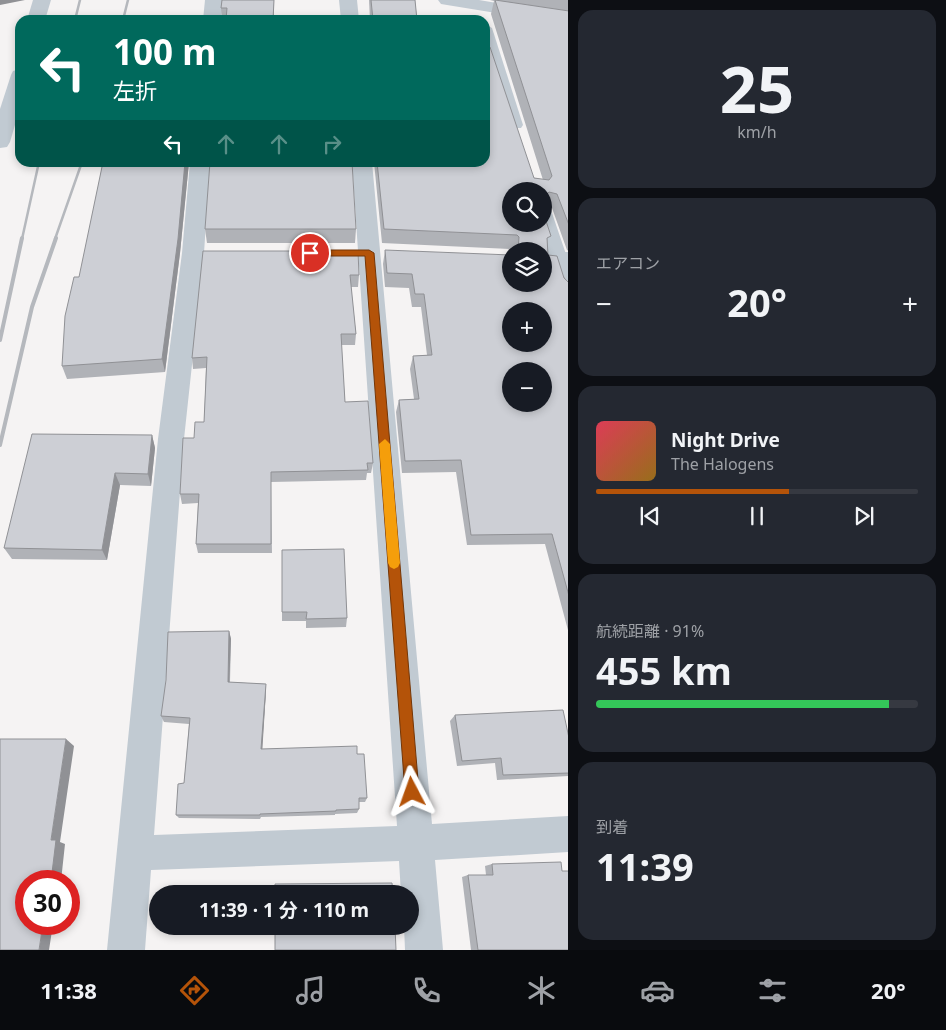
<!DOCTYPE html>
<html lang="ja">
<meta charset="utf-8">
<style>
body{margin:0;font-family:"Noto Sans","Noto Sans JP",sans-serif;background:#242831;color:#f1f3f6;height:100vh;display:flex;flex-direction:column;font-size:19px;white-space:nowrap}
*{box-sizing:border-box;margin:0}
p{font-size:16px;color:#9ea1a6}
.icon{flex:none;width:28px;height:28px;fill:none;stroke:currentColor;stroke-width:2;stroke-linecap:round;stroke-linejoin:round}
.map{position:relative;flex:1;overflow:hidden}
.sheet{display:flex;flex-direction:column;gap:10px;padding:10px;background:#0d0f14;width:378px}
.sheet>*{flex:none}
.hud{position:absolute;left:15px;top:15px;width:475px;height:152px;border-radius:15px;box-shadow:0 2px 8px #0003;background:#00695c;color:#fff;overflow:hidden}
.buttons{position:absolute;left:502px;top:182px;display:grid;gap:10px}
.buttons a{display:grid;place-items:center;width:50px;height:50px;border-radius:50%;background:#171b24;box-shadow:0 2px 8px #0003;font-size:25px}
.speed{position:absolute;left:15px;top:870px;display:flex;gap:10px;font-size:25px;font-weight:700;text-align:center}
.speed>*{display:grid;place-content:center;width:65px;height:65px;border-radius:50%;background:#171b24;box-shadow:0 2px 8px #0003;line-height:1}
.speed .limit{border:8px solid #d22;background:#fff;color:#111}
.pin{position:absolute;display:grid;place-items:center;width:42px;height:42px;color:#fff;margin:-21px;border:2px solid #fff;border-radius:50%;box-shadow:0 1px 5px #0007}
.me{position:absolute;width:55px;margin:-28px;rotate:356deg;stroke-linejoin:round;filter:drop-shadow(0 0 4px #0008)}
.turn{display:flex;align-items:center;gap:18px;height:105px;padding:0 15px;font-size:22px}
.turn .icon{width:65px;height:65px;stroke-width:2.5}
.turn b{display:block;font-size:35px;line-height:42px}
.lanes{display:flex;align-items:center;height:48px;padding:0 15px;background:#0003;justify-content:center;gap:25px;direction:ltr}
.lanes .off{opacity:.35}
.big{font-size:38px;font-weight:700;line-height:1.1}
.sheet .widget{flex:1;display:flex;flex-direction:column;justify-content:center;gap:8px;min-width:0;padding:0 18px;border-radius:15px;background:#242831}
.sheet .dial{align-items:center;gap:0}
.dial b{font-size:65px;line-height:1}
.song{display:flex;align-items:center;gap:15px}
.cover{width:60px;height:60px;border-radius:8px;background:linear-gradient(135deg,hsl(350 70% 55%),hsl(40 70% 35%))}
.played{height:5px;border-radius:2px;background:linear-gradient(90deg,#b45309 60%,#363941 60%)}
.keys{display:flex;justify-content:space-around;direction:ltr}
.heat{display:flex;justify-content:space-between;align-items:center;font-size:28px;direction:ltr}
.charge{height:8px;border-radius:4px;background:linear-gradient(90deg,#34c759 91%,#363941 0)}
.trip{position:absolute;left:149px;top:885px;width:270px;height:50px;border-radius:25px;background:#171b24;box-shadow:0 2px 8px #0003;font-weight:700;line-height:50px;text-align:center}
.menu{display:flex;height:80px;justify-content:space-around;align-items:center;background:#090b0e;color:#9ea1a6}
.menu .icon{width:35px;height:35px}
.menu .current{color:#b45309}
.menu b{font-size:22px;color:#f1f3f6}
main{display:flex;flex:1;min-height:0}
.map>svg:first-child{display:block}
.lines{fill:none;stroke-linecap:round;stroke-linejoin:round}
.lane{fill:#c1cad2;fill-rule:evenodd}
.street{fill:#c1cad2;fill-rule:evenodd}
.rail-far1{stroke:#b5b8bd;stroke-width:2.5}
.rail{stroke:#b5b8bd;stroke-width:4}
.wall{fill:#b0b2b7}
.shaded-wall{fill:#909195}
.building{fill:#cdcfd5;stroke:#909195;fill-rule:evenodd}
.route{fill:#b45309;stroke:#753606}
.slow{fill:#f59e0b}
</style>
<main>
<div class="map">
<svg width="569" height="950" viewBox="0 0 569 950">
<rect width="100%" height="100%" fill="#f5f3f3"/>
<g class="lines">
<g class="lane">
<path d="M485 24 492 28 523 125 521 128H511L509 125 485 49Z"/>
<path d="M544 208 550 209 552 213 569 263V297L563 295 560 291 539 224H544Z"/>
</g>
<g class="street">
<path d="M33 0H51L45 20H27Z"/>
<path d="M205 0H223L221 20H203Z"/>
<path d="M339 0H357L359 20H341Z"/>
<path d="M438 0H479L569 15V25L447 5 441 4Z"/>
<path d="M20 69V108L10 142 7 147 0 148V109L11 75 13 71Z"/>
<path d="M190 162H210L204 253 184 439 154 835 397 826 352 162H372L432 824 569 816V852L435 860 443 950H405L404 926H410V894H401L399 861 151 870 145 950H107L158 439 182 253Z"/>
<rect x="544" y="252" width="25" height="16"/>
</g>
<g class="rail-far1">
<path d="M75 20 80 0"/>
<path d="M123 20 128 0"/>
<path d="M22 239 39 162"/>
<path d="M55 239 82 162"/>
</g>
<g class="rail">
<path d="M0 340 22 238"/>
<path d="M0 445 32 307 56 238"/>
</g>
</g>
<g class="wall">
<path d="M222 0H274V20H222L221 8Z"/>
<path d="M369 0H415L417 20H370Z"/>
<path d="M490 0H569V251L567 250 552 208 547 207 544 216 548 244V255L569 283V634L545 544 467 545 456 472 402 473 396 412 399 400 414 399 410 369 413 356 427 355 421 307H412L409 288 385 287 383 264 385 250 511 284 544 251H514L512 249 382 243 374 162H485L534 178 543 180 491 14 494 1Z"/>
<path d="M103 162H189L180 253 165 372 67 379 62 366Z"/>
<path d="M205 229H356L355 243H207Z"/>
<path d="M203 251 359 275 358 287H351L356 334 355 345H341L345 402 373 463 371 473H367L366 480 271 482 272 553H198L196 544 198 503 182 504 180 494 194 438 204 422 206 368 193 369 192 358Z"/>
<path d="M152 435 155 448 151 486 120 485 107 560 12 559 4 548Z"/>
<path d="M282 550 347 618 346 627 306 628V621H282Z"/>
<path d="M229 631 231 639 230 682 266 684V691L262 749 357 754 367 798 365 802H359V809L357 813 335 814V815L261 817 260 819 179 818 176 815 184 783 189 724 164 722 161 716Z"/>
<path d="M455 715 569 738V776L497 780 495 763 457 766 450 721Z"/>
<path d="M492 864 569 950H471L462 877 468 875H486L485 866Z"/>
</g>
<g class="shaded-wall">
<path d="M0 0H25L0 5Z"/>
<path d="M185 162H189L180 253 165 372 162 359Z"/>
<path d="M547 208 544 218V210Z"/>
<path d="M152 435 155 448 151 486 148 474Z"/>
<path d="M115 473 120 485 107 560 102 550Z"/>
<path d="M229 631 231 639 229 689 228 682Z"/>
<path d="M266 684V691L262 755 261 749Z"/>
<path d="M66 739 74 746 60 842 65 844 61 881H51V840Z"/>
<path d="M43 924H53L49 950H39Z"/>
</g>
<g class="building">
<path d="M222 0H274L273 20H226L227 8H221Z"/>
<path d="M371 0H415L417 20H373Z"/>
<path d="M495 0 569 11V225L557 194 549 192 547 194V208L544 210V191H511V224H544V215L551 236 547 238 548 255 557 256 564 278 569 283V596L552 534 471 535 461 460 405 461 399 400 419 399 413 356 432 355 424 294H415L412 274 387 273 385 250 511 255V284H544V251H518L519 237 517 235 384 229 377 162H485V47H490L534 178 549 180 552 176ZM511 311H544V344H511ZM511 371H544V404H511Z"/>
<path d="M103 162H185L178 239 162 359 62 366 65 316 74 277H79Z"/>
<path d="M210 162H352L356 229H205Z"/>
<path d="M203 251H358L359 275H350L356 334H341L345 402 368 401 373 463H367L368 470 271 472V544H196L199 494H180L183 438H194L195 422H204L207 357 192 358Z"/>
<path d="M32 434 152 435 148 474 115 473 102 550 4 548Z"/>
<path d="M344 549 347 618 306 619 307 612H282V550Z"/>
<path d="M229 631 228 682 266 684 261 749 357 746V754H364L367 798H359V809L336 810V811L260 814V815H176L178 784 184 783 190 718 161 716 166 680 168 632Z"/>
<path d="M563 710 569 738V773L503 775 501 758 462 761 455 715Z"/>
<path d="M0 739H66L51 840H56L51 881H26V924H43L39 950H0Z"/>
<path d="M561 862 562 871H569V950H478L468 875H493L492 864Z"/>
<path d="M392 883 393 894H275V884Z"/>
<path d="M275 926H395L396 950H275Z"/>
</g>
<path class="route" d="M310 250H369L374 253 419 792 417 797 412 799 407 797 405 792 365 256H310L306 253Z"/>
<path class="slow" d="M385 439 390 444 400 563 398 567 394 569 390 567 388 563 379 444Z"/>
</svg>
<div class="buttons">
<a><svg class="icon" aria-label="search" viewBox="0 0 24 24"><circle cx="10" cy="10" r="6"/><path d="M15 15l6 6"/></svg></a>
<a><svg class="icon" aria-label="layers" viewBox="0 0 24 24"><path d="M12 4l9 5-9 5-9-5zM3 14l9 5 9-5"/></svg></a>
<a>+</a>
<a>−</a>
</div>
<div class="speed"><div class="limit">30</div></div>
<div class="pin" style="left:310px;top:253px;background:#d93025"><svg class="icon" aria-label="arrive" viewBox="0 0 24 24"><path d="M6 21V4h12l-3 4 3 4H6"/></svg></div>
<svg class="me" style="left:412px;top:792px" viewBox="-20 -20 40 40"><path d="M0-17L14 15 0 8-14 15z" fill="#b45309" stroke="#fff" stroke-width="4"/></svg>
<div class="trip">11:39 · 1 分 · 110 m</div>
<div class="hud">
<div class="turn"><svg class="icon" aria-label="left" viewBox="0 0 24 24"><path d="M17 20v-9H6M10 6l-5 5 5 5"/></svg><div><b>100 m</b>左折</div></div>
<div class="lanes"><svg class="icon" aria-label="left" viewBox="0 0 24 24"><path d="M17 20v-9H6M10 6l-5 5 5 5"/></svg><svg class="icon off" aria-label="ahead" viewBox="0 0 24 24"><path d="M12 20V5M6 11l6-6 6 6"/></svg><svg class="icon off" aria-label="ahead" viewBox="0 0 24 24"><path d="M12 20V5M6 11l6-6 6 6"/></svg><svg class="icon off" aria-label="right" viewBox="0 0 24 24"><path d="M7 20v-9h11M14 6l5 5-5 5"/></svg></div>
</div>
</div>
<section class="sheet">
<div class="widget dial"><b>25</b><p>km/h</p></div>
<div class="widget"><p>エアコン</p>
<div class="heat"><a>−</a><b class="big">20°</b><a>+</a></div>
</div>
<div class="widget">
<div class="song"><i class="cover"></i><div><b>Night Drive</b><p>The Halogens</p></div></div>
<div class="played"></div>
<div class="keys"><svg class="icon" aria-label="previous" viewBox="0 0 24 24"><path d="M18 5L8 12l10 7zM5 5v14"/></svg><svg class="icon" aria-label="pause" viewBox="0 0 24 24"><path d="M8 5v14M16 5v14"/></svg><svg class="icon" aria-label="next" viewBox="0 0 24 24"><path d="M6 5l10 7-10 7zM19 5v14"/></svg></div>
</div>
<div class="widget"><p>航続距離 · 91%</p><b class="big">455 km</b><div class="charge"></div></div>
<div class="widget"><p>到着</p><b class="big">11:39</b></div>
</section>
</main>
<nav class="menu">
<b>11:38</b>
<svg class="icon current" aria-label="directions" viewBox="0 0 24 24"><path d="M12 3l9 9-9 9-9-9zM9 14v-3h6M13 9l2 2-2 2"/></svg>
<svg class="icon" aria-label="music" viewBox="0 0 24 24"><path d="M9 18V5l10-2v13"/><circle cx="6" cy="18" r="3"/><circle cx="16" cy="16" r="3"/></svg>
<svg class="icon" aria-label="phone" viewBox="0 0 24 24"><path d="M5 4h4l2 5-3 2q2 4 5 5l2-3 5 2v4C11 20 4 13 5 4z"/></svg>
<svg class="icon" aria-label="climate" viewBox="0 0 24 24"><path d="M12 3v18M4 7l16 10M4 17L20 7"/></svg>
<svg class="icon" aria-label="car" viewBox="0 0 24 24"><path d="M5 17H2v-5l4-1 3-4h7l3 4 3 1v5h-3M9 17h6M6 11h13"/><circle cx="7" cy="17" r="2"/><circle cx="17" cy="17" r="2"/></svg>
<svg class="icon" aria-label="filters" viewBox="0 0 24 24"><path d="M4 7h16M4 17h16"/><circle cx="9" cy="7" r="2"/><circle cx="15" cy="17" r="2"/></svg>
<b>20°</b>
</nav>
